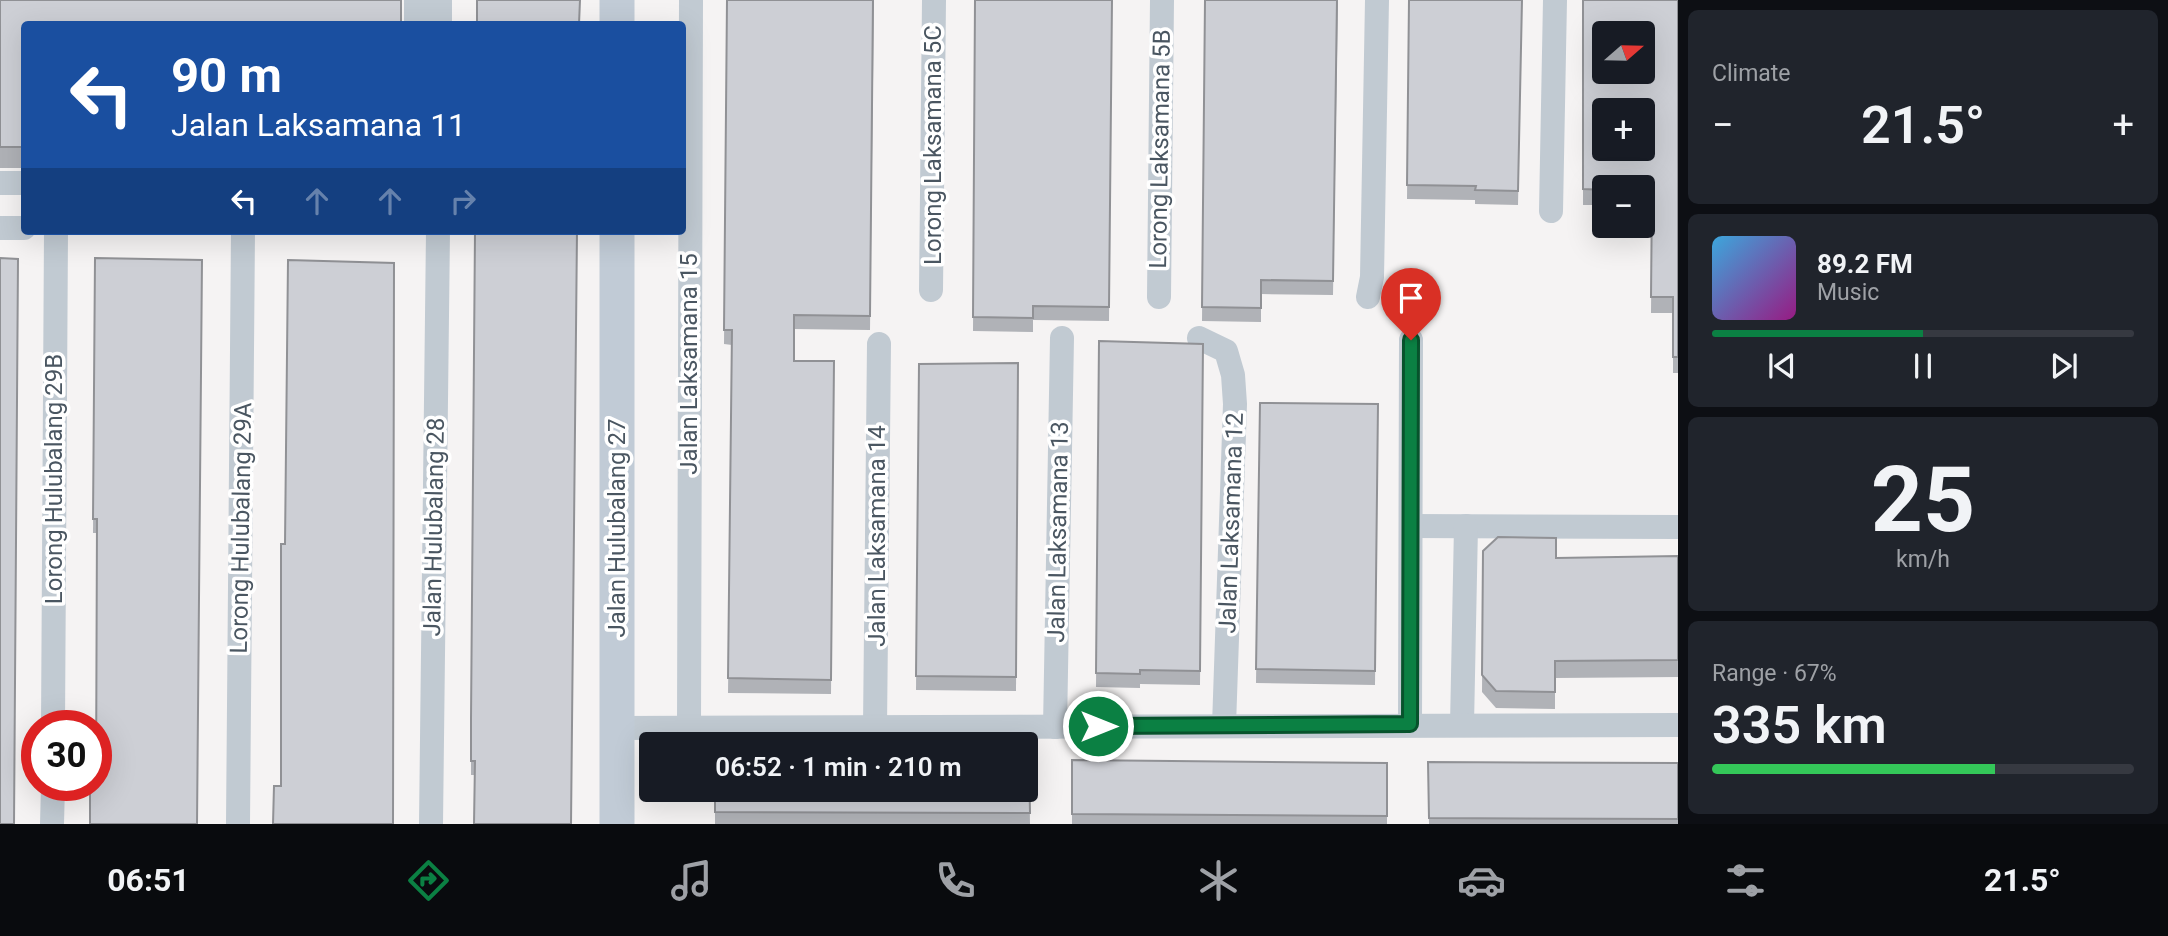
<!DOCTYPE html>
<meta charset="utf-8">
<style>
body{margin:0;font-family:Roboto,sans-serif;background:#20242c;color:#f1f3f6;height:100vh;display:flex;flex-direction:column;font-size:26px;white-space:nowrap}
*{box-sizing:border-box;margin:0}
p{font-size:23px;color:#9ea1a6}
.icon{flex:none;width:38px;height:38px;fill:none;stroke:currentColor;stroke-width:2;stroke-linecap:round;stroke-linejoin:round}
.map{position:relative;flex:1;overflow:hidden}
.details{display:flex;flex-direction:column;gap:10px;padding:10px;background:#0d0f14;width:490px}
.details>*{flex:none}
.top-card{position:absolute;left:21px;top:21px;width:665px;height:214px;border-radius:7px;box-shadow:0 7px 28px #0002;background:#1a4fa0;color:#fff;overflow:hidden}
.needle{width:46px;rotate:70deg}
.tools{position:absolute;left:1592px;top:21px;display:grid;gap:14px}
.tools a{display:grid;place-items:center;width:63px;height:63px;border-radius:7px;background:#171b24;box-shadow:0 7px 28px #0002;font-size:35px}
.speed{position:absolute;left:21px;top:710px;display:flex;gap:14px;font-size:35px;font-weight:700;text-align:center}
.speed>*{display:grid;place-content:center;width:91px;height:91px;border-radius:50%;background:#171b24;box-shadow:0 7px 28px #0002;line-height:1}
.speed .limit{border:10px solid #d22;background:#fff;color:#111}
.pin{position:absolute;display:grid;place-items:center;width:60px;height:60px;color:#fff;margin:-72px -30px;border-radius:50% 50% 50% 0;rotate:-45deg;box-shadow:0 0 7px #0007}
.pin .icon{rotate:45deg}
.me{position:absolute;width:77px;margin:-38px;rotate:90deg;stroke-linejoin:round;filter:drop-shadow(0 0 5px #0008)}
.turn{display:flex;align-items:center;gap:24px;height:147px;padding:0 35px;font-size:32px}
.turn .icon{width:91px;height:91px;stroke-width:2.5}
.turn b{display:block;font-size:49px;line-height:60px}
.lanes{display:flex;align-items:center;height:66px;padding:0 35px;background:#0003;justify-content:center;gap:35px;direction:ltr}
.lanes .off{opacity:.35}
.big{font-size:52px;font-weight:600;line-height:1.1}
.details .tile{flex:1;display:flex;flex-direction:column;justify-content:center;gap:10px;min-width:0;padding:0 24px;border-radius:10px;background:#20242c}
.details .dial{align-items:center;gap:0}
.dial b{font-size:91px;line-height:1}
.song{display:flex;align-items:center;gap:21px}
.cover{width:84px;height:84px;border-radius:10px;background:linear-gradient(135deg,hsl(200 70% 55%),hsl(310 70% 35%))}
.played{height:7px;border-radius:4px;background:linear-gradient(90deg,#0b8043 50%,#363941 50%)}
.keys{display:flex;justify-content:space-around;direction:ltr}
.heat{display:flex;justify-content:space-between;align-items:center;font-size:38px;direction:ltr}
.charge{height:10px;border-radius:5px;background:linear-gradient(90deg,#34c759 67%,#363941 0)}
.trip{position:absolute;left:639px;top:732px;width:399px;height:70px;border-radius:7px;background:#171b24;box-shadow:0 7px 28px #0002;font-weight:600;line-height:70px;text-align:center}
.tabs{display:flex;height:112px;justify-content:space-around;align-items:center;background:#090b0e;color:#9ea1a6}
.tabs .icon{width:49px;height:49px}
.tabs .current{color:#0b8043}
.tabs b{font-size:32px;color:#f1f3f6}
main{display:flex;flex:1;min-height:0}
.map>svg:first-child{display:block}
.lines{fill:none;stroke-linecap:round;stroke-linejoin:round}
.street{stroke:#c1cad2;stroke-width:24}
.secondary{stroke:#c1cbd6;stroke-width:35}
.wall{fill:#b0b2b7}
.building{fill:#cdcfd5;stroke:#909195;stroke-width:2;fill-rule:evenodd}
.route-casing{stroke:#07532c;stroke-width:18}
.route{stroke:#0b8043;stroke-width:12}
.labels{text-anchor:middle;stroke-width:7;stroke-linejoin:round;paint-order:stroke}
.street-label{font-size:24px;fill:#4a5661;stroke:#fff}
</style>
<main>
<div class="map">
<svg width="1678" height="824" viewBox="0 0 1678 824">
<rect width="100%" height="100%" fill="#f5f3f3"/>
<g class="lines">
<g class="street">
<path d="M416 24V0"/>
<path d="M440 24V0"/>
<path d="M0 183H24"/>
<path d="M1551 211 1555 0"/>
<path d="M0 228H24"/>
<path d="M931 290 934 0"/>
<path d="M1159 297 1162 0"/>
<path d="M1368 297 1372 277 1377 0"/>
<path d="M1199 338 1226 351 1233 375 1235 404 1224 726"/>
<path d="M1411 526 1678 527"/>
<path d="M1410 724 1411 340"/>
<path d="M1462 725 1466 526"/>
<path d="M53 726 56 231"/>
<path d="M875 727 879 344"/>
<path d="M1055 727 1062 338"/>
<path d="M617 728 1678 725"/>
<path d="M689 728 691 0"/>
<path d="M52 824 53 786"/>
<path d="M238 824 243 231"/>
<path d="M431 824 438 231"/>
</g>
<g class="secondary">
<path d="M617 24V0"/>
<path d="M617 824V231"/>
</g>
</g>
<g class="wall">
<path d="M0 0 24 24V168H0Z"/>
<path d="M727 0H874L870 330 794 329V361H834L831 694 728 693 732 345 724 344Z"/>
<path d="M975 0H1112L1109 321 1033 320V332L973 331Z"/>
<path d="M1205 0H1338L1333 295 1261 294V322L1202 321Z"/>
<path d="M1409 0H1522L1518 205 1475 204V200L1407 199Z"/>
<path d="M1583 0H1678V373H1673V313H1651L1652 206H1643V187H1605V205H1583Z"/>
<path d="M475 231V775H471V719Z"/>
<path d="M95 258 202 260 97 533H93Z"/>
<path d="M1099 341 1203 344 1200 685 1140 684V688L1096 687Z"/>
<path d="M1018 363 1016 691 916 690 919 364Z"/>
<path d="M1260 403 1378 404 1375 685 1256 683Z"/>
<path d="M1483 551 1556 558 1678 556V677L1555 678V709L1496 708 1482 692Z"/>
<path d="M1072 760 1387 763V824H1072Z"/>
<path d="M1029 761 1030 824H715V789Z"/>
<path d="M1428 762 1678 763V824H1429Z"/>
</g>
<g class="building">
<path d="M0 0H401V24H24V147H0Z"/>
<path d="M477 0H580L579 24H477Z"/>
<path d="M727 0H873L870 316 794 315V361H834L831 680 728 678 732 330H724Z"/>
<path d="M975 0H1112L1109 307 1033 306V318L973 317Z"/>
<path d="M1205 0H1337L1333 281 1261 280V308L1202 307Z"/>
<path d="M1409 0H1522L1518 191 1475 190 1476 186 1407 185Z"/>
<path d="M1583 0H1678V357H1673V297H1651L1652 190H1643V187H1605V190L1583 189ZM1605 33H1643V72H1605ZM1605 110H1643V149H1605Z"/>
<path d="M475 231H577L571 824H474L475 761H471V719Z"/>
<path d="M0 258 18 259 14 824H0Z"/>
<path d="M95 258 202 260 197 824H90V786H96L97 519H93Z"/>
<path d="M288 260 394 263 393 824H273L274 786H281V544H285Z"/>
<path d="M1099 341 1203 344 1200 671 1140 670V674L1096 673Z"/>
<path d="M1018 363 1016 677 916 676 919 364Z"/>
<path d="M1260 403 1378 404 1375 671 1256 669Z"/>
<path d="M1498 537 1556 538V558L1678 556V660L1555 661V692L1496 691 1482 675 1483 551Z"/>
<path d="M1072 760 1387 763V816L1072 814Z"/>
<path d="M1026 761H1029L1030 813 715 812V789H1026Z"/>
<path d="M1428 762 1678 763V819L1429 818Z"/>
</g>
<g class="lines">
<defs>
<path id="route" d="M1098 726 1410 724 1411 340"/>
</defs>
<use href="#route" class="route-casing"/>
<use href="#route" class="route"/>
</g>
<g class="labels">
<g class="street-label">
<text transform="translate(933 145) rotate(-90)" y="8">Lorong Laksamana 5C</text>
<text transform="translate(1160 149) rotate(-89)" y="8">Lorong Laksamana 5B</text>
<text transform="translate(689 364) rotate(-90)" y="8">Jalan Laksamana 15</text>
<text transform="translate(54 479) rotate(-90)" y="8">Lorong Hulubalang 29B</text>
<text transform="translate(1231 523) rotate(-88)" y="8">Jalan Laksamana 12</text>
<text transform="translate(434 527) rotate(-89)" y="8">Jalan Hulubalang 28</text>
<text transform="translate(241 528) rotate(-89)" y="8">Lorong Hulubalang 29A</text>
<text transform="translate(617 528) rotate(-90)" y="8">Jalan Hulubalang 27</text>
<text transform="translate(1058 532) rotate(-89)" y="8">Jalan Laksamana 13</text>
<text transform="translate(877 536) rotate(-90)" y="8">Jalan Laksamana 14</text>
</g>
</g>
</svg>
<div class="tools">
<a><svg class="needle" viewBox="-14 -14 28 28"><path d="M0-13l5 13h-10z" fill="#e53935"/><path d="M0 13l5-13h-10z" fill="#9ea1a6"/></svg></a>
<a>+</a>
<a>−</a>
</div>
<div class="speed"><div class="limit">30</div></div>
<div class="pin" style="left:1411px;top:340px;background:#d93025"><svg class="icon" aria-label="arrive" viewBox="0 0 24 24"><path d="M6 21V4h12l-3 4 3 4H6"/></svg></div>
<svg class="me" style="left:1098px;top:726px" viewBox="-20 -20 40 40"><circle r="17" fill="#0b8043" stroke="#fff" stroke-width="3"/><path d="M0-11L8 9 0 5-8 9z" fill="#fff"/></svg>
<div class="trip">06:52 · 1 min · 210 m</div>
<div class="top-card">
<div class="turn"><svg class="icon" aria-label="left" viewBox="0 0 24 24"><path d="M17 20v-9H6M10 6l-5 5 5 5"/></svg><div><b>90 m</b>Jalan Laksamana 11</div></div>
<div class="lanes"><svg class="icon" aria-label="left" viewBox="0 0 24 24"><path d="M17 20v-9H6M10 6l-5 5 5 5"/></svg><svg class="icon off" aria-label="ahead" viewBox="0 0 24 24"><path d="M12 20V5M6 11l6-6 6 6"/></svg><svg class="icon off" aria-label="ahead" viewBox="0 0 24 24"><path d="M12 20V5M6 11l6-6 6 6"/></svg><svg class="icon off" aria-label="right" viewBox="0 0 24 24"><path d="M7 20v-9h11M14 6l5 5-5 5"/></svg></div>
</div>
</div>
<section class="details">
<div class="tile"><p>Climate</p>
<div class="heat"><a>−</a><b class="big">21.5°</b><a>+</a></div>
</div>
<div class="tile">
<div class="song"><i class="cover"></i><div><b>89.2 FM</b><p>Music</p></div></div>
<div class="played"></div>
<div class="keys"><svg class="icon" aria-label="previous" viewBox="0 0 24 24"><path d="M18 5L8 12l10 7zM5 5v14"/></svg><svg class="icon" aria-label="pause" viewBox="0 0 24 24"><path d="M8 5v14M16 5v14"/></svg><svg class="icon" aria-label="next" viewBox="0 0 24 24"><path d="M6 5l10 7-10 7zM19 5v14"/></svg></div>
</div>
<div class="tile dial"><b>25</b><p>km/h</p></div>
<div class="tile"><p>Range · 67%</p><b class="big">335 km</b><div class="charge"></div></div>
</section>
</main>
<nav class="tabs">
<b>06:51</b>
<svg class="icon current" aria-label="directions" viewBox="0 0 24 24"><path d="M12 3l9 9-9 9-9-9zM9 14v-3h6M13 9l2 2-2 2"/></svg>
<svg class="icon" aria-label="music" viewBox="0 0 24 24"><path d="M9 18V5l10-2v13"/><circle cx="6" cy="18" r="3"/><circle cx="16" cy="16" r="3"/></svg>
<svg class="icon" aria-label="phone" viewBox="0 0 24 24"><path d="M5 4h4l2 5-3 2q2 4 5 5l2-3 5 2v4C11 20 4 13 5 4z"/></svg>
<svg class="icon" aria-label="climate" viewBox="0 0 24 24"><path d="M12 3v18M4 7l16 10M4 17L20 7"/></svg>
<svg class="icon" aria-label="car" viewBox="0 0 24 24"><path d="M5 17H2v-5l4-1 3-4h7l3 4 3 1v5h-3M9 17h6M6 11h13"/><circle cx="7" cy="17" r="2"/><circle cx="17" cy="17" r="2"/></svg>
<svg class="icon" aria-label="filters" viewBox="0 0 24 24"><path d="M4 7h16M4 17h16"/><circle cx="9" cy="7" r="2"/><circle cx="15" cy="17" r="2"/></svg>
<b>21.5°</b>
</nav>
